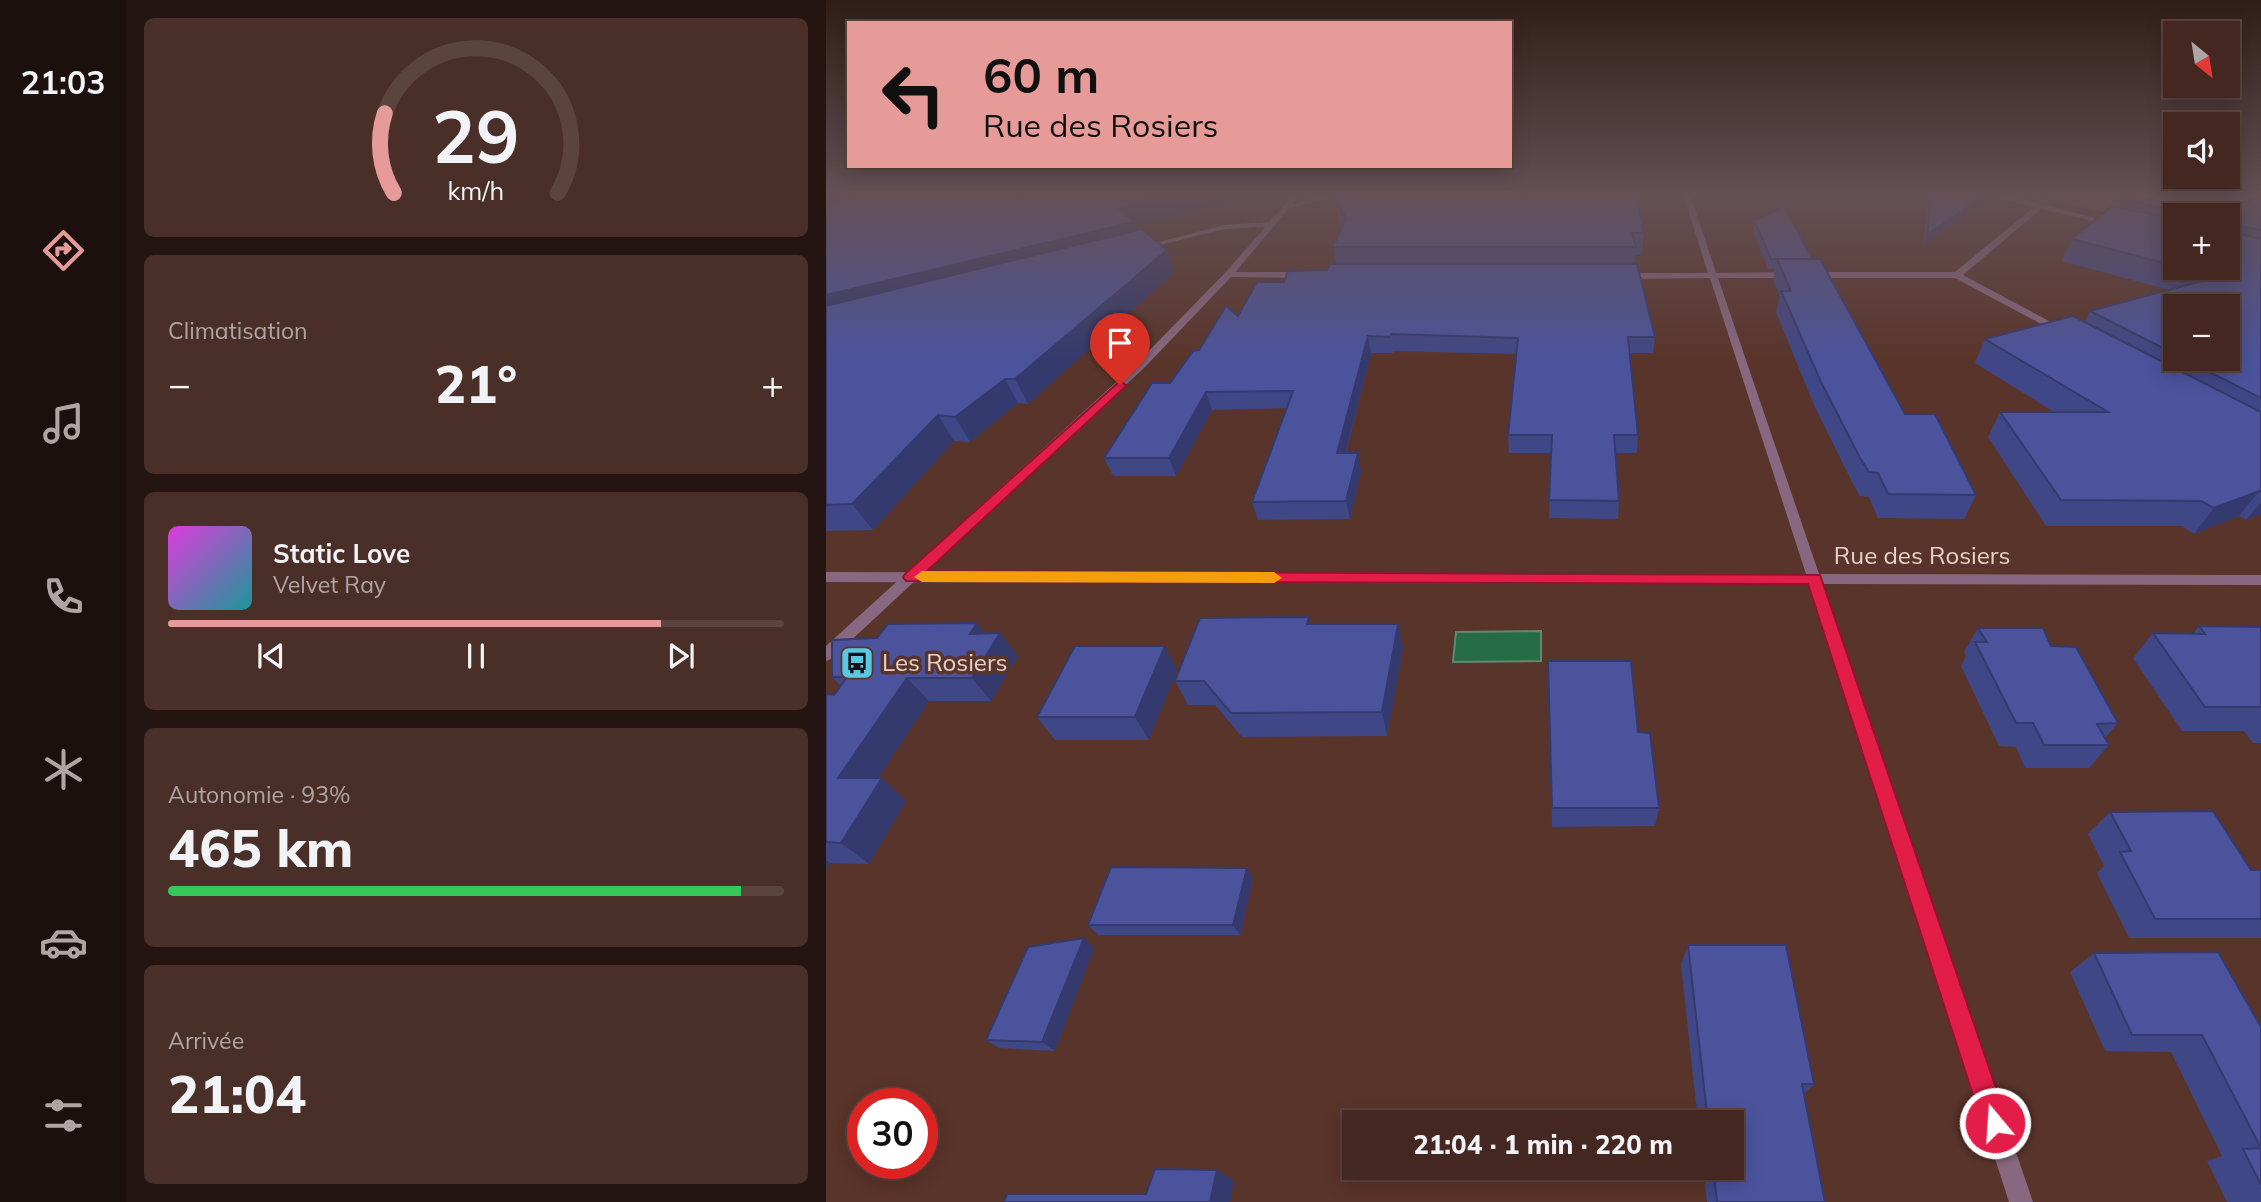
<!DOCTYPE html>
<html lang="fr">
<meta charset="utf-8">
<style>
body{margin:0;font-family:Mulish,sans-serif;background:#4a2f29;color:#f1f3f6;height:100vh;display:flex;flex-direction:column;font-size:26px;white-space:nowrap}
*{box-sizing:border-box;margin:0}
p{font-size:23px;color:#afa5a5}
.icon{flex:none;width:38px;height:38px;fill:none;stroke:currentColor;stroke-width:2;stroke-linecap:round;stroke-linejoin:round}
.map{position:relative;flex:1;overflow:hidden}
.side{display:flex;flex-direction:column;gap:18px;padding:18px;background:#251512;width:700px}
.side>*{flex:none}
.guide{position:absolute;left:21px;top:21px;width:665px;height:147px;border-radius:0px;box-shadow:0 4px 18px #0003,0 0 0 2px #5b443e;background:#e69b98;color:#111;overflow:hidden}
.needle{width:46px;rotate:150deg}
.controls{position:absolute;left:1337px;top:21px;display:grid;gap:14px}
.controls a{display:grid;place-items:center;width:77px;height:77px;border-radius:0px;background:#432720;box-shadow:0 4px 18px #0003,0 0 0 2px #5b443e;font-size:35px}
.speed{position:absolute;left:21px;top:1088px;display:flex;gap:14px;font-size:35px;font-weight:700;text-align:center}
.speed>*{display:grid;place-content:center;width:91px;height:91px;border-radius:50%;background:#432720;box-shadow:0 4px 18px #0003,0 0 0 2px #5b443e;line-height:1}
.speed .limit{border:10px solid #d22;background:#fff;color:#111}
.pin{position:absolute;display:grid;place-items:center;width:60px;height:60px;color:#fff;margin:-72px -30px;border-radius:50% 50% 50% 0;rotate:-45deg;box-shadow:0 0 7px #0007}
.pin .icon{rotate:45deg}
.me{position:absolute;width:77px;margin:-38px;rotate:342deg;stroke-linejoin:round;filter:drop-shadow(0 0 5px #0008)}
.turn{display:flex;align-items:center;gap:24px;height:147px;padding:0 21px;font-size:32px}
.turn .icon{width:91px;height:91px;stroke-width:2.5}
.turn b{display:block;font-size:49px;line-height:60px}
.big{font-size:52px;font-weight:800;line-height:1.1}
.side .widget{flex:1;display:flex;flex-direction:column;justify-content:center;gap:10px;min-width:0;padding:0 24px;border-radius:10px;background:#4a2f29}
.side .dial{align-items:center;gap:0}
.dial svg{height:182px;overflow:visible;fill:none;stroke:#5b443e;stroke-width:7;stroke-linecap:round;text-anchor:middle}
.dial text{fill:#f1f3f6;stroke:none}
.song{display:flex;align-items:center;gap:21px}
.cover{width:84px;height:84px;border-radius:10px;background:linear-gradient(135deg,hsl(300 70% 55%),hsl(180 70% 35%))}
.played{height:7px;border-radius:4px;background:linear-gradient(90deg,#e69b98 80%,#5b443e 80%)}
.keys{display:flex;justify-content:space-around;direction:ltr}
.heat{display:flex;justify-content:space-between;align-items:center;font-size:38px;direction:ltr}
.charge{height:10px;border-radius:5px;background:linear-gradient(90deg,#34c759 93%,#5b443e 0)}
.trip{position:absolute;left:516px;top:1110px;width:402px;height:70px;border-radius:0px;background:#432720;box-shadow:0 4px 18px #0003,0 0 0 2px #5b443e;font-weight:800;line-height:70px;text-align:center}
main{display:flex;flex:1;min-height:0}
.tabs{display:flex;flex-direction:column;width:126px;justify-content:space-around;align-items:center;background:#1b100d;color:#afa5a5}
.tabs .icon{width:49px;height:49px}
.tabs .active{color:#e69b98}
.tabs b{font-size:32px;color:#f1f3f6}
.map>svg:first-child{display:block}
.green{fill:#844b3b}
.water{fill:#256b46;stroke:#608a6e;stroke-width:2}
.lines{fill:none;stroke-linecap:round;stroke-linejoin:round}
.minor{fill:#886880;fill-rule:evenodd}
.tertiary{fill:#886880;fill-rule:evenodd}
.wall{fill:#404786;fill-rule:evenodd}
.shaded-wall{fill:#343a6d}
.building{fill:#4b539c;stroke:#343a6d;stroke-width:2}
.route{fill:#e11d48;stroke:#92132f;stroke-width:2}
.slow{fill:#f59e0b}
.labels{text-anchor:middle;stroke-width:7;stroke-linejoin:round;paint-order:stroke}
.street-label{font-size:24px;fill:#e8d1ca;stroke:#59342a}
.poi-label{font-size:24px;fill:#e8d1ca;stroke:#59342a;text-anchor:start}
</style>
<main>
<nav class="tabs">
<b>21:03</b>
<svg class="icon active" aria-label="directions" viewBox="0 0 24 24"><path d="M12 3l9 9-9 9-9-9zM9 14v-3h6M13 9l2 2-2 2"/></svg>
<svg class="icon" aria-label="music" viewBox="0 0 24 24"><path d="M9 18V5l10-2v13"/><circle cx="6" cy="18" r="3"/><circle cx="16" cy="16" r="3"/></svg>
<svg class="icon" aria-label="phone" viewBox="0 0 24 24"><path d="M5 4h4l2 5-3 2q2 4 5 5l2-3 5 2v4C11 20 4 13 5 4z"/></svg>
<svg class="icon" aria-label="climate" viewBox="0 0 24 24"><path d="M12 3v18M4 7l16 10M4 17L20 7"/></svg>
<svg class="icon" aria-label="car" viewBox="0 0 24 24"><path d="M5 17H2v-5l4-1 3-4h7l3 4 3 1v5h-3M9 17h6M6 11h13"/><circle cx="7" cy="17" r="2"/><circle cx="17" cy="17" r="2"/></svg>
<svg class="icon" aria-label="filters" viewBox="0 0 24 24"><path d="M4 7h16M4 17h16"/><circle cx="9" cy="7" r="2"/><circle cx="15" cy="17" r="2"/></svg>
</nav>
<section class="side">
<div class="widget dial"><svg viewBox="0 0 100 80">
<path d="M14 69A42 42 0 1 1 86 69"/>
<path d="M14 69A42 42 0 0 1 10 34" stroke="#e69b98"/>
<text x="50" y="56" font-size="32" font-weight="700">29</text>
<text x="50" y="72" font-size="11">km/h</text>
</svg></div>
<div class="widget"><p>Climatisation</p>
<div class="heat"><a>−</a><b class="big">21°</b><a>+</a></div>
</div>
<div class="widget">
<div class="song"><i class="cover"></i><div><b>Static Love</b><p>Velvet Ray</p></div></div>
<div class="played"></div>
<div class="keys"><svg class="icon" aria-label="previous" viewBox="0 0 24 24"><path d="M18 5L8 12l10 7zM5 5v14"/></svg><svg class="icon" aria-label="pause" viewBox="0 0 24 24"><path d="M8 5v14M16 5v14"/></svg><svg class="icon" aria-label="next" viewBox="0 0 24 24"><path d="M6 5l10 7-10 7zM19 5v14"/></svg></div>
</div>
<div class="widget"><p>Autonomie · 93%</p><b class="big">465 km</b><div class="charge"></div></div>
<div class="widget"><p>Arrivée</p><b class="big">21:04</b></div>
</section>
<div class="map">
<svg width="1435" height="1202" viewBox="0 0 1435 1202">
<rect width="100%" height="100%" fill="#59342a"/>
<path class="green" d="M1201 194H1435L1402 215H1349V229Z"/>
<path class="water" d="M715 631V661L627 662 630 632Z"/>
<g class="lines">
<g class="minor">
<path d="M506 194H517L461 209 457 207Z"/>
<path d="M857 194H864L890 273 965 272 969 275 965 278H892L993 574 1435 575V585L996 584 1207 1202H1183L983 584 0 582V572L980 574 884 278 797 279 793 276 797 273H882Z"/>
<path d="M1157 194H1167L1214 204 1289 223 1285 225 1215 209 1137 275 1238 329V333H1232L1129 278H986L982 275 986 272H1129L1208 207Z"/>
<path d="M446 222H449V226L398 229 314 250 310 248 398 225Z"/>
<path d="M400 272H479L483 275 479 278 403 277 400 276Z"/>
</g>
<path class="tertiary" d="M468 194H475L406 276 318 368 5 659 0 661V646L310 364 400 272Z"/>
</g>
<g class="wall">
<path d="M1103 194H1166L1164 199 1097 245Z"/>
<path d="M1435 194V514L1420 520 1413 516 1368 534 1356 526H1220L1162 437 1174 412H1228L1149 363 1159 339 1259 322 1264 311 1343 290 1236 261 1246 239 1290 207 1294 198ZM1349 215H1402V268H1349ZM1349 306 1402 359H1349Z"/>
<path d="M509 200 816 207 815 220 818 233 816 255H809L808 264 829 337 827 353H804L812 435 811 453H789L793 501 792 519 723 518 725 453H683L682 435 690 354 567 351V353H545L520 453 535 471 524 519 432 520 426 502 460 408 386 410 350 476H287L278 458 373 350 412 316 458 282 501 270 510 264 507 247 516 227 513 221Z"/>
<path d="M410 202 309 226 311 231 341 250 348 272 202 404 192 403 144 442 128 441 47 530 0 531V206Z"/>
<path d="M928 220 986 259 1079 414 1150 495 1138 519 1052 518 1043 497 1034 496 1026 482 988 405 950 312 954 296 947 280 949 269H942L927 231Z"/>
<path d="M485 624 577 648 561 736 416 737 389 705H362L349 681Z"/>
<path d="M1373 626 1435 627V743H1427L1418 731H1356L1307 658 1327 633 1367 634Z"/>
<path d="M1152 628 1292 723 1279 738 1283 745 1263 768H1199L1190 747 1173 746 1135 666 1140 656 1138 652Z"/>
<path d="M174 633 192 656 165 701H103L52 778 80 801 43 864 4 863 0 869V694L8 695 15 686 6 677Z"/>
<path d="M722 661 812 732 833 808 829 826 726 827Z"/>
<path d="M351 670 323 740H229L211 717Z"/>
<path d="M1284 812 1425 870H1435V938H1303L1271 873 1278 866 1262 834Z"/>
<path d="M421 868 427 879 414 935H272L262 925Z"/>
<path d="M862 945 988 1084 978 1094 999 1202H881L877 1167H906V1122H872L855 964Z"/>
<path d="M268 948 229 1051 173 1048 160 1040Z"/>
<path d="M1268 953 1435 1027V1202H1401L1381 1161 1396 1156 1345 1052 1279 1051 1244 972Z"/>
</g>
<g class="shaded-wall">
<path d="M353 194H429L410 202 309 226 315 243 0 322V295L292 208Z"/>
<path d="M1160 194H1166L1164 199 1097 245 1101 235Z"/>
<path d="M341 250 348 272 202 404 189 379Z"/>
<path d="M542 336 545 353 515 471 511 453Z"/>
<path d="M179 379 192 403 144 442 129 417Z"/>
<path d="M380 392 386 410 350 476 343 458Z"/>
<path d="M112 415 128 441 47 530 26 504Z"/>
<path d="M532 453 535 471 524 519 520 501Z"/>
<path d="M1433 491 1413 516 1368 534 1388 508Z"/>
<path d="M1435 502V514L1420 520Z"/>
<path d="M151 623 167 644 174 633 192 656 165 701 146 678 144 634Z"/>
<path d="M572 624 577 648 561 736 556 712Z"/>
<path d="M339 646 351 670 323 740 309 717Z"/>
<path d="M81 678 103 701 38 800 12 778Z"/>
<path d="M56 778 80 801 43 864 15 843Z"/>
<path d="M0 860 4 863 0 869Z"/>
<path d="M421 868 427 879 414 935 407 925Z"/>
<path d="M258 938 268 948 229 1051 216 1042Z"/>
<path d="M391 1170 408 1181 404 1202H384Z"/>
</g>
<g class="building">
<path d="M37 194H353L292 208 308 222 0 295V206Z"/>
<path d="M512 194H813L816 207H813L818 233H806L810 247H507L520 218 509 200Z"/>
<path d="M1105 194H1160L1101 235Z"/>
<path d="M1300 194H1435V230L1413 226 1414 234 1435 239V398L1358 359H1402V306H1349V354L1264 311 1391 277 1355 268H1402V215H1361V214L1294 198Z"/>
<path d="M1286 206 1349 219V266L1246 239Z"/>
<path d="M959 207 986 259H945L928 220Z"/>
<path d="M316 229 341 250 189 379H179L129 417 112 415 26 504 0 505V306Z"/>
<path d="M951 259H994L1079 414H1109L1150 495 1062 494 1052 473 1043 472 1034 458 995 382 955 291H965Z"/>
<path d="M504 264H811L829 337H802L812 435H788L793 501 723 500 726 435H682L692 338 565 334 564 337 542 336 511 453H532L520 501 426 502 467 391 380 392 343 458H278L326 383H344L367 351 373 350 400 306 412 316 431 282H458L462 271 501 270Z"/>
<path d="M1247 316 1435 412V492L1433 491 1388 508 1375 501 1235 500 1174 412H1282L1159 339Z"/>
<path d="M483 617 481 624H572L556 712 405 713 378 681H349L374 618Z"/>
<path d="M151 623 144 634 174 633 146 678H81L12 778H56L15 843 0 842V694L8 695 21 677H6V640L51 638 62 624Z"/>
<path d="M1373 626 1435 627V707H1379L1327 633 1379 634Z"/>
<path d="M1152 628H1217L1225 646 1250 647 1292 723 1271 724 1283 745H1218L1207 723H1190L1149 642H1161Z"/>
<path d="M249 646H339L309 717H211Z"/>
<path d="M722 661H805L812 732 824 733 833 808H726Z"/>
<path d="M1387 811 1425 870H1435V919H1329L1294 852 1305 851 1284 812Z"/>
<path d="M285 867 421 868 407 925H262Z"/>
<path d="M258 938 216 1042 160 1040 202 947Z"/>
<path d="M862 945H960L988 1084H976L999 1202H891L887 1167H906V1122H882Z"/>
<path d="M1392 952 1435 1027V1185L1417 1149 1435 1148 1376 1035H1306L1268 953Z"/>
<path d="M329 1169 391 1170 384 1202H178L181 1194H320Z"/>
</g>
<linearGradient id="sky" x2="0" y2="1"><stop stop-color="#311d17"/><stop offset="0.54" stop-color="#645055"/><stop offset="1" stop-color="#645055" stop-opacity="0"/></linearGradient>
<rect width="1435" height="362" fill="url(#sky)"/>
<path class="route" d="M294 381 300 385 299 387 101 571 994 575 1182 1123 1178 1132 1169 1136 1160 1132 1156 1123 982 584 80 581 77 577 80 573Z"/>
<path class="slow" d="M96 571 448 572 456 578 448 583 96 582 88 577Z"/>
<defs>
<symbol id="bus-square" viewBox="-11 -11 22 22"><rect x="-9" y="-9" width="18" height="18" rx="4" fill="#58c8e4" stroke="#59342a"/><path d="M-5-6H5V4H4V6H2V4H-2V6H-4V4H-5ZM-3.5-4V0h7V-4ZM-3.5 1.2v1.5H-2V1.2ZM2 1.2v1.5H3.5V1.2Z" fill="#111"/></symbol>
</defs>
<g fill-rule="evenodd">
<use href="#bus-square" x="12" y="644" width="38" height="38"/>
</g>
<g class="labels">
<g class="street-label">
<text x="1096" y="564">Rue des Rosiers</text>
</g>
<g class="poi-label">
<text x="56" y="671">Les Rosiers</text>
</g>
</g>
</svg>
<div class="controls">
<a><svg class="needle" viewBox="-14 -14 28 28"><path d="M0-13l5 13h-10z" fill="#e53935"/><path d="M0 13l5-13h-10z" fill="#afa5a5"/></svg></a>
<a><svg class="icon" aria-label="sound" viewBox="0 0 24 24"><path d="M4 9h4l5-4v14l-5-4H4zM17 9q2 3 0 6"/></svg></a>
<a>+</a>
<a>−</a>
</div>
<div class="speed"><div class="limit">30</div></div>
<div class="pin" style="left:294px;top:385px;background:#d93025"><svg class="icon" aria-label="arrive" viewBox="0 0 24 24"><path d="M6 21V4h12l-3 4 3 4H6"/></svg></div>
<svg class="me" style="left:1169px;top:1123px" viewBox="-20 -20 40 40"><circle r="17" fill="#e11d48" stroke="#fff" stroke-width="3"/><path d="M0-11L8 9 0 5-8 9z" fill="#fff"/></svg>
<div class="trip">21:04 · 1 min · 220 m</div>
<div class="guide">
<div class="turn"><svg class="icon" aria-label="left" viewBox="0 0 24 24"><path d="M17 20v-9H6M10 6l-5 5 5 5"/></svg><div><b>60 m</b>Rue des Rosiers</div></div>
</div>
</div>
</main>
